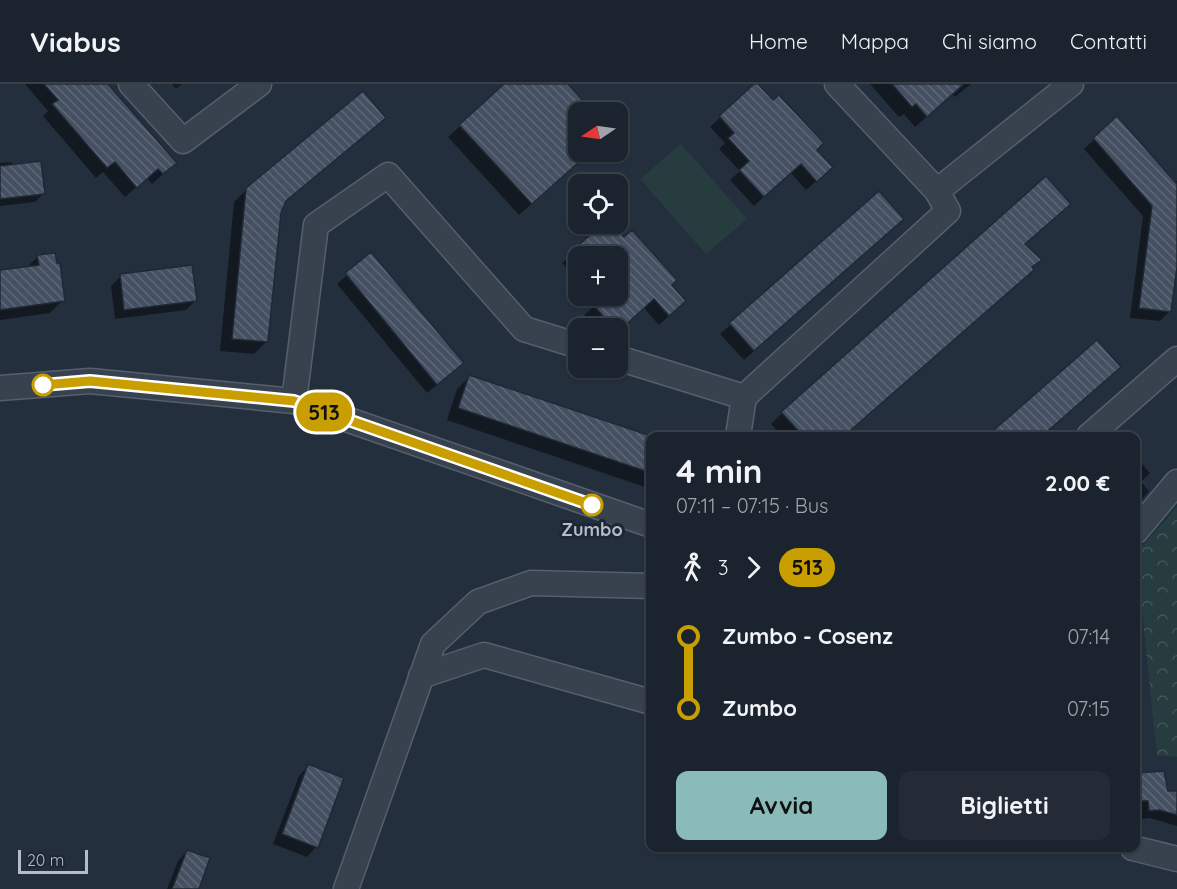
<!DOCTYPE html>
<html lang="it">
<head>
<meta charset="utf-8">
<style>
  :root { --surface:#1b232e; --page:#242b36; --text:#f1f3f6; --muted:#a0a4aa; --line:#39404a; --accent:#8bbbb9 }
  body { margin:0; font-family:Quicksand,sans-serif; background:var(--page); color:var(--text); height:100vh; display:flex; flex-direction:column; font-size:22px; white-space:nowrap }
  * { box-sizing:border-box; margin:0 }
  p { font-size:20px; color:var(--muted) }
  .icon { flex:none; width:33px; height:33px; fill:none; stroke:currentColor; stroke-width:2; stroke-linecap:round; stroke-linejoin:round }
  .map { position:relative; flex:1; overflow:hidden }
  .sheet { position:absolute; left:646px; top:348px; width:494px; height:420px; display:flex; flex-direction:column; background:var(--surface); border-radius:12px; box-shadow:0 2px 4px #0004,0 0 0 2px var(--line) }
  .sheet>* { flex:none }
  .badge { padding:0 12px; border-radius:20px; font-size:21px; line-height:39px }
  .needle { width:39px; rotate:257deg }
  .buttons { position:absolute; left:568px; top:18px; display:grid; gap:12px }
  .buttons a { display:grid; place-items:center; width:60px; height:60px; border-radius:12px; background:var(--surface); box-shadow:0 2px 4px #0004,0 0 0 2px var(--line); font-size:30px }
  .scale { position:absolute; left:18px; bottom:15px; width:70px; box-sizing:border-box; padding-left:6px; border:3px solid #b4bcc9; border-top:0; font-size:16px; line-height:21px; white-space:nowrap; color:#b4bcc9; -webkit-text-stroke:4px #1d2633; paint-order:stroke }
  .map>.badge { position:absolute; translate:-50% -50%; box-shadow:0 0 0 3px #fff }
  .legs { display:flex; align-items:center; gap:9px; height:66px; padding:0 30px; font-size:20px }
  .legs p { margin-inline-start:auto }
  .head { display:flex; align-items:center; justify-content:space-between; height:102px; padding:0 30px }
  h1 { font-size:33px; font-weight:700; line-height:45px }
  .cta { display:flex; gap:12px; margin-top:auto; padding:12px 30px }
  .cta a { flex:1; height:69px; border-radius:12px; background:var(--accent); color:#111; font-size:24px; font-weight:700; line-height:69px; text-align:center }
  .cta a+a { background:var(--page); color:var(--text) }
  ul { padding:0 30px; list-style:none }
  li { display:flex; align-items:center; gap:21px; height:72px; font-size:22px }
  li i { display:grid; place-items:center; width:9px; height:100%; margin:0 8px; background:currentColor }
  li i::after { content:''; width:15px; height:15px; margin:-8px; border:4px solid; border-radius:50%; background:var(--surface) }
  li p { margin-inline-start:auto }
  li:first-child i { background:linear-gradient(#0000 50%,currentColor 0) }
  li:last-child i { background:linear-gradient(currentColor 50%,#0000 0) }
  header { display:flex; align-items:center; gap:36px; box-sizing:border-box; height:84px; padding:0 30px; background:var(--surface); border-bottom:2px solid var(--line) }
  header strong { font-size:28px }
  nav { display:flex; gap:33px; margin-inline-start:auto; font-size:21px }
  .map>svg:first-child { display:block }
  .grass { fill:#263c3f }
  .forest { fill:url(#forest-crowns) }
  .shadow { fill:#0007 }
  .building { fill:url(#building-back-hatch); stroke:#1f2835; stroke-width:1.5 }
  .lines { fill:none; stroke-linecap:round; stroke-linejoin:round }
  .street-casing { stroke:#565f6c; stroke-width:27 }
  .street { stroke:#38414e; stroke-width:24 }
  .line-1-casing { stroke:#fff; stroke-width:14 }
  .line-1 { stroke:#c89e00; stroke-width:9 }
  .stop-1-dot { fill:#fff; stroke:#c89e00; stroke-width:3 }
  .labels { text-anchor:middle; stroke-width:6; stroke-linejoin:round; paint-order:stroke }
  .stop-label { font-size:18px; font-weight:bold; fill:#b4bcc9; stroke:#1d2633 }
</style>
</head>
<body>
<header>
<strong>Viabus</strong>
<nav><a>Home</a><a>Mappa</a><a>Chi siamo</a><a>Contatti</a></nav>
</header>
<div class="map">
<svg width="1177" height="805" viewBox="0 0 1177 805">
  <defs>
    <pattern id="forest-crowns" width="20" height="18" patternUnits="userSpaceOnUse" patternTransform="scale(1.5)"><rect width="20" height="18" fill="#263c3f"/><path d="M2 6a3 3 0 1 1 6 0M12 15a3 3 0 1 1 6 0" fill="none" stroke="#435659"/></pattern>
    <pattern id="building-back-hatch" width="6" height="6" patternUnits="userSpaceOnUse" patternTransform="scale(1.5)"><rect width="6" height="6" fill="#455162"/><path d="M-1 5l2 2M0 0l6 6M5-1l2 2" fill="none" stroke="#5d6877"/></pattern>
  </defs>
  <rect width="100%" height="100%" fill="#242f3e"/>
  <path class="grass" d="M681 60 747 135 706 170 640 95Z"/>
  <path class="forest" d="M1177 423V673L1157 671 1136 469Z"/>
  <g class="shadow">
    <path d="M25 0H89L175 79 152 100 147 94 125 113 103 88 96 94 43 32 48 27Z"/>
    <path d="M172 0H182L176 5Z"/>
    <path d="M506 0H567L592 28H579V68H591L519 131 448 53Z"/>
    <path d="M756 0 822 92 806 106 790 88 754 122 730 96 740 87 719 65 725 59 710 43Z"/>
    <path d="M870 0H971L955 13 952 10 915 43 904 30 899 33Z"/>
    <path d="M384 34 283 120 279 128 267 257 254 270 220 267 234 118 247 105Z"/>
    <path d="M1117 34 1172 97H1177V171L1170 227 1160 237 1130 234 1143 132 1084 65Z"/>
    <path d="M12 78V82L43 110 35 118 0 122V79Z"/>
    <path d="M879 109 892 144 744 276 720 250Z"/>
    <path d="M605 140H610L624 155 674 227 659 241 644 224 618 247V244H596L584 231 593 223 583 212H618V172H579V208L573 201 578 196 562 179Z"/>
    <path d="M1024 161 1040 176 849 348 853 352H782L771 340 782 329Z"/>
    <path d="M371 170 453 288 427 309 337 200Z"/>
    <path d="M38 172 63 216 50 229 0 236V188L26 184Z"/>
    <path d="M121 192 195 217 186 226 115 235 111 202Z"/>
    <path d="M1096 258 1107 295 1041 352H989Z"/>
    <path d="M469 293 651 354V405L447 336 457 305Z"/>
    <path d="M1136 373 1150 389 1141 398 1149 407 1136 422Z"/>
    <path d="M1136 675 1137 690 1166 709 1177 708V742L1150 734 1141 735 1140 725H1136Z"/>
    <path d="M308 682 316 763 307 773 273 760 299 692Z"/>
    <path d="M187 767 197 805H167L178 777Z"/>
  </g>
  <g class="building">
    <path d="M44 0H108L177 79 163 90 158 85 137 104 115 78 107 84 52 20 58 16Z"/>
    <path d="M504 0H568L593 28H579V78L532 120 459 41Z"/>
    <path d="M754 0H758L773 16 779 11 824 59 817 66 833 83 817 98 801 80 764 113 739 86 749 77 728 54 734 49 719 32Z"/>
    <path d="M892 0H964L927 33 916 20 912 23Z"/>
    <path d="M363 7 386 34 286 117 281 129 268 258 232 255 246 104Z"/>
    <path d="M1117 32 1177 100V183L1171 228 1139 224 1152 122 1093 54Z"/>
    <path d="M41 77 45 110 0 115V82Z"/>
    <path d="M1046 92 1071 120 1025 160 1042 176 1032 183 1034 186 844 352H803L781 328Z"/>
    <path d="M879 107 904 135 754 267 729 239Z"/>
    <path d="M603 140H612L624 153 632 146 677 196 672 201 686 217 669 232 654 215 618 248V244H614L593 221 603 212H618V172H566Z"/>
    <path d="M371 168 464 279 437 301 345 189Z"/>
    <path d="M55 169 57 179H60L65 217 0 226V186L39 181 37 171Z"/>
    <path d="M192 181 197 217 124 226 120 190Z"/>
    <path d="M1097 256 1121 283 1042 352H987Z"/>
    <path d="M469 291 651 352V389L458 324Z"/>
    <path d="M308 680 344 694 318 764 282 750Z"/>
    <path d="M1164 687 1168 707H1177V731L1159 726 1149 727 1148 717H1136V689Z"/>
    <path d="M187 766 210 774 199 805H172Z"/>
  </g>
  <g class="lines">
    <g class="street-casing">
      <g id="street">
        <path d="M131 0 183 57 259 0"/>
        <path d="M937 107 1071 0"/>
        <path d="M618 274 744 313 948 127 937 107 837 0"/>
        <path d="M0 304 90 297 294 317 651 441"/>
        <path d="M294 317 316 141 388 91 524 245 579 262"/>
        <path d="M738 352 744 313"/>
        <path d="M1089 352 1177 275"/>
        <path d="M1136 447 1177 398"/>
        <path d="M421 592 484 571 651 618"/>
        <path d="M1133 764 1177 775"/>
        <path d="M346 805 433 560 478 518 531 499 651 502"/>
      </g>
    </g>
    <use href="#street" class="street"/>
  </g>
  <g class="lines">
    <g class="line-1-casing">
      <path id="line-1" d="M43 301 90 297 294 317 592 421"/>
    </g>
    <use href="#line-1" class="line-1"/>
  </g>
  <g class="stop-1-dot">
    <circle cx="43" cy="301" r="10"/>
    <circle cx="592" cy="421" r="10"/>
  </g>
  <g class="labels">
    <g class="stop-label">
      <text x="592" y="452">Zumbo</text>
    </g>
  </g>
</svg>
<div class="buttons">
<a><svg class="needle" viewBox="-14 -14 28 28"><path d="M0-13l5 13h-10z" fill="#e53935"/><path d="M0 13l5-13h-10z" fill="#a0a4aa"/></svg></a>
<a><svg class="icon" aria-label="locate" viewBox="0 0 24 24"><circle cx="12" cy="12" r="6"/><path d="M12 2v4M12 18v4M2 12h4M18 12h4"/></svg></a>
<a>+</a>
<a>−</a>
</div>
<div class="scale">20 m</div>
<b class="badge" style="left:324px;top:328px;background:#c89e00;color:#111">513</b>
<section class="sheet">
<div class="head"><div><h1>4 min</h1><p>07:11 – 07:15 · Bus</p></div><b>2.00 €</b></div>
<div class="legs"><svg class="icon" aria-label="walk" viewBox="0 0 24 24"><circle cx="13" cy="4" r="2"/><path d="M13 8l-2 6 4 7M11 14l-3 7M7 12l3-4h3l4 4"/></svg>3<svg class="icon" aria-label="forward" viewBox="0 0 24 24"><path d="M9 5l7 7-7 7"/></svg><b class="badge" style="background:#c89e00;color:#111">513</b></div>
<ul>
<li><i style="color:#c89e00"></i><b>Zumbo - Cosenz</b><p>07:14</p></li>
<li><i style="color:#c89e00"></i><b>Zumbo</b><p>07:15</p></li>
</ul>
<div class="cta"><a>Avvia</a><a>Biglietti</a></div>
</section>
</div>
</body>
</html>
